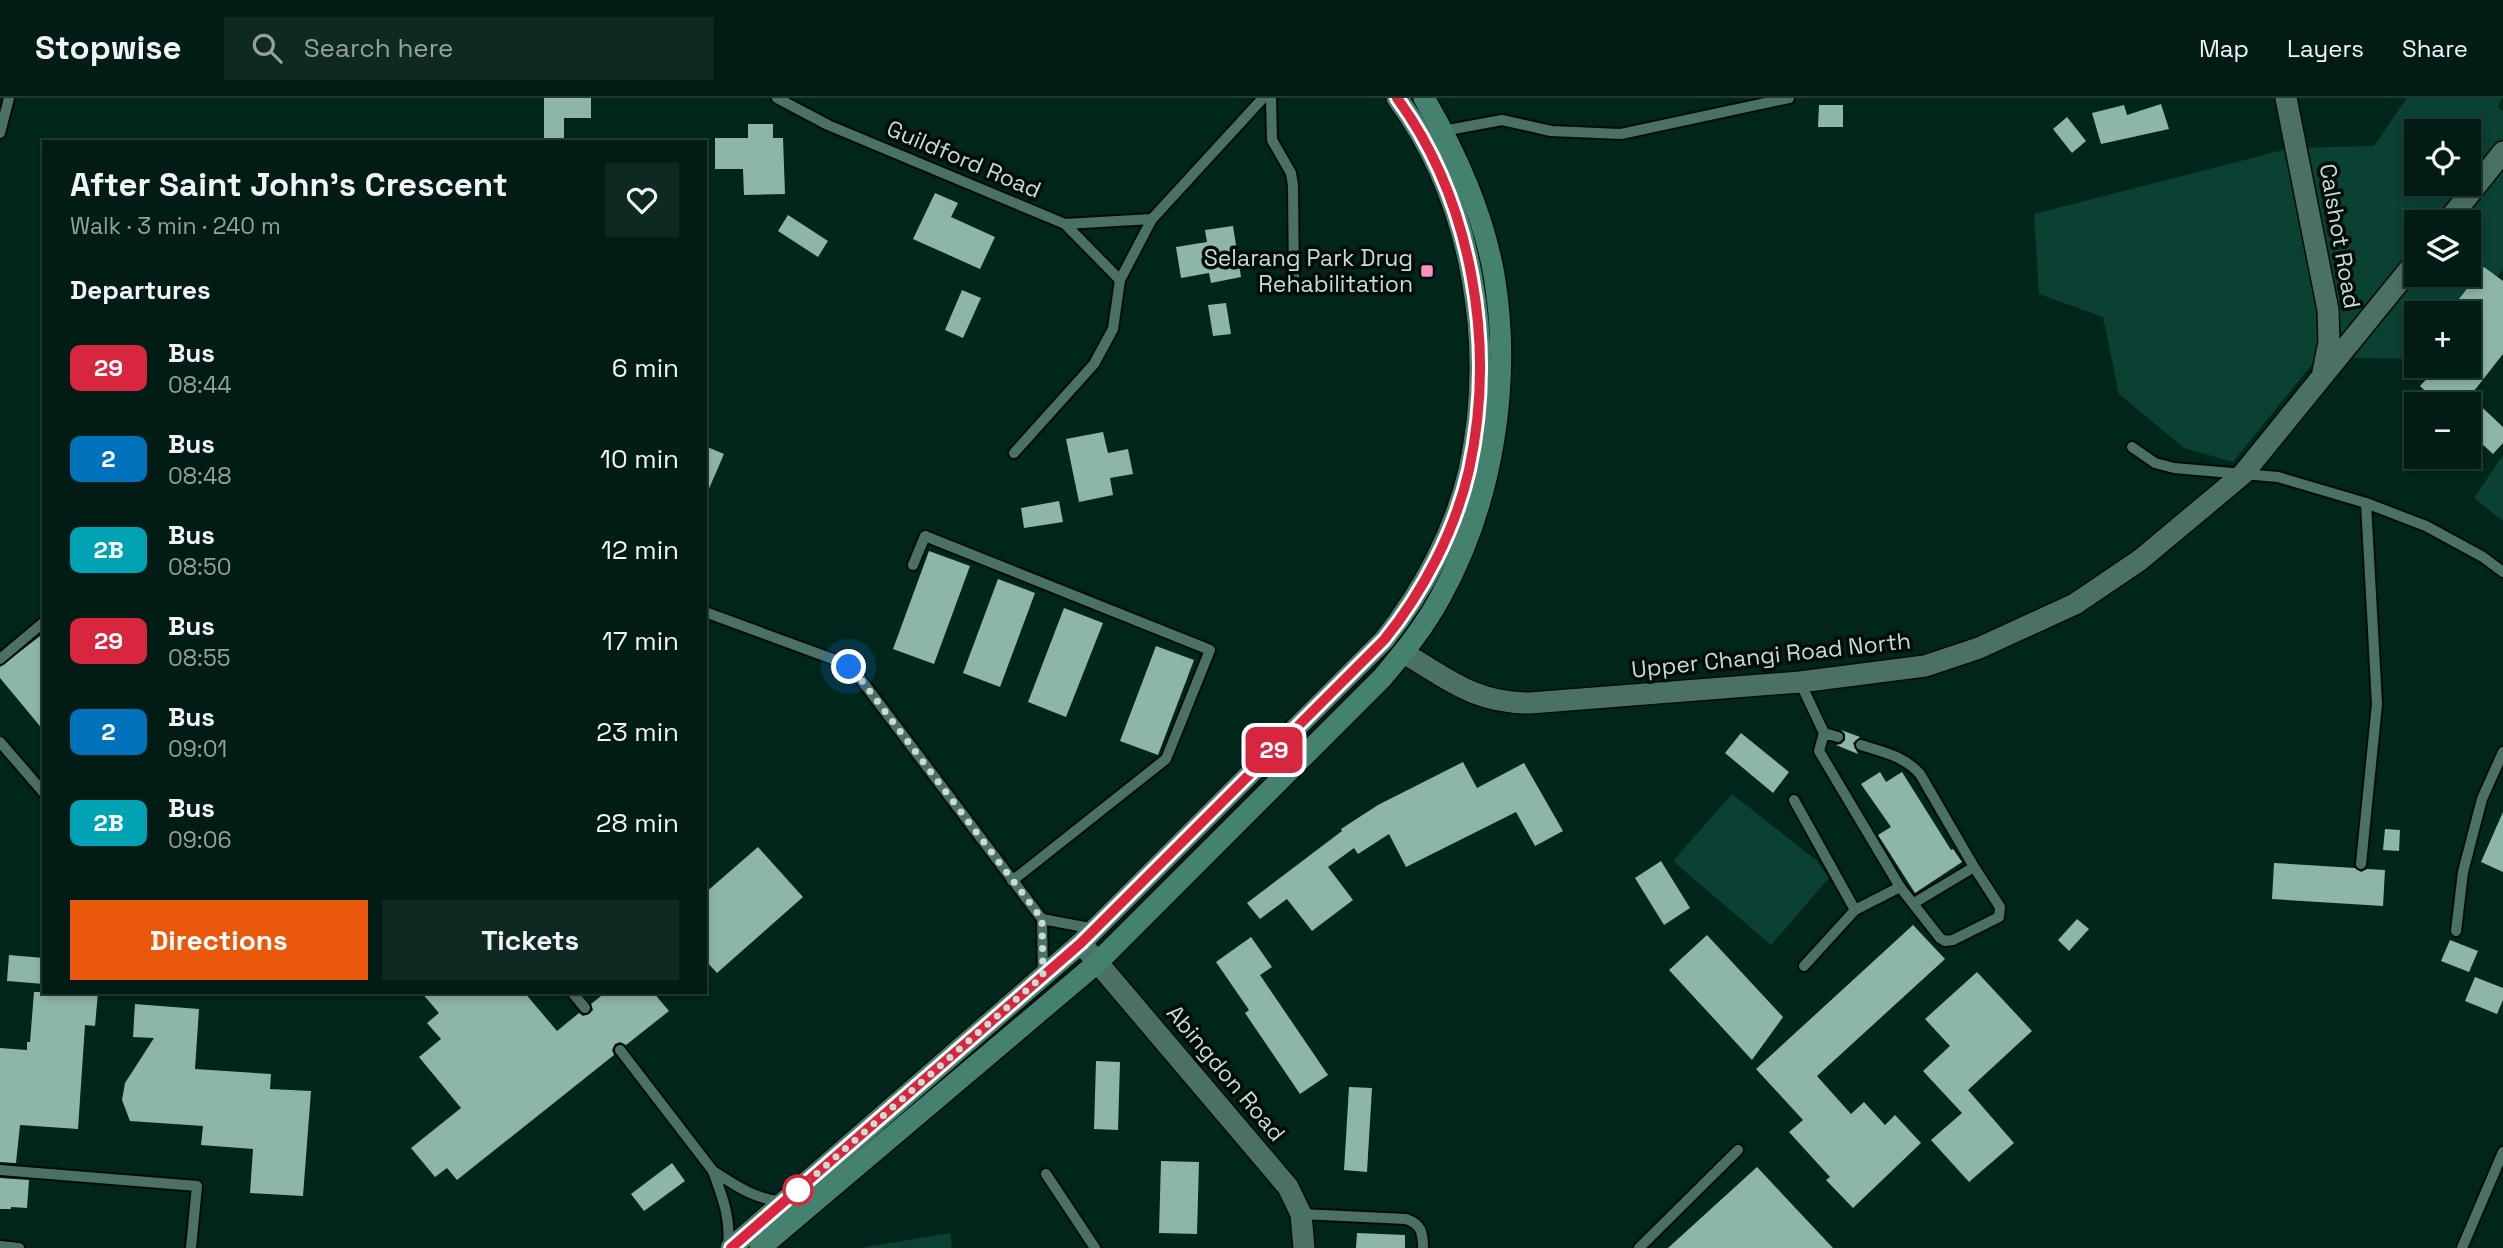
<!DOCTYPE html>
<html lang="en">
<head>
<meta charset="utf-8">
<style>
  :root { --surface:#001c15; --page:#0e2922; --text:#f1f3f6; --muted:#95a1a0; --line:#223a34; --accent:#ea580c }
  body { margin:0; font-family:"Space Grotesk",sans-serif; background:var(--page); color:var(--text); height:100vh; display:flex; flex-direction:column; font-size:26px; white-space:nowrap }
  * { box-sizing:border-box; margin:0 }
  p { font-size:23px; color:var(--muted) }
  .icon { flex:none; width:38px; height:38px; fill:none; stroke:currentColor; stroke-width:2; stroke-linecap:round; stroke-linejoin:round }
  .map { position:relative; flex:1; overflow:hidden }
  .panel { position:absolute; left:42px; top:42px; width:665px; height:854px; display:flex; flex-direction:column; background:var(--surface); border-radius:0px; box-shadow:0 4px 10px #0003,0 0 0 2px var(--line) }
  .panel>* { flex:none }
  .badge { padding:0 14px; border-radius:10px; font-size:24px; line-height:46px }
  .tools { position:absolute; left:2404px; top:21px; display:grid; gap:14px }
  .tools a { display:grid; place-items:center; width:77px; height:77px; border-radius:0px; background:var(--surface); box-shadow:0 4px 10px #0003,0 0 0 2px var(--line); font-size:35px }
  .you { position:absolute; width:35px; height:35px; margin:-18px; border:5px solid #fff; border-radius:50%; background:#1a73e8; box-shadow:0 0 0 10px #1a73e833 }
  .map>.badge { position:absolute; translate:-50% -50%; box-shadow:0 0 0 4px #fff }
  h2 { padding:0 28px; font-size:26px; line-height:63px }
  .round { display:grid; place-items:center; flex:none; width:74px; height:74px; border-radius:0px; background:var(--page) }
  .summary { display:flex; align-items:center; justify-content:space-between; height:119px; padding:0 28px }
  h1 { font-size:33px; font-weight:700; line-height:52px }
  .action { display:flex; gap:14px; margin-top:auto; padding:14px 28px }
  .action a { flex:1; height:80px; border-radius:0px; background:var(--accent); color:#fff; font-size:28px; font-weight:700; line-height:80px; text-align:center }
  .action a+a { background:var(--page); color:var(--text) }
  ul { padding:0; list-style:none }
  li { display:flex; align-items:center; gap:21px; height:91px; padding:0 28px }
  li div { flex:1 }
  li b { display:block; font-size:26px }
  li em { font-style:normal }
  li .badge { min-width:77px; font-weight:700; text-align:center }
  header { display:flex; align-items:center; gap:42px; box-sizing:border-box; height:98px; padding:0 35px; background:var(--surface); border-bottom:2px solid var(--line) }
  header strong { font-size:33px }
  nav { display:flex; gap:38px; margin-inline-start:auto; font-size:24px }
  .search { width:490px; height:63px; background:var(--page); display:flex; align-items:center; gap:18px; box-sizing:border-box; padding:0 24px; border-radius:0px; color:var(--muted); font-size:26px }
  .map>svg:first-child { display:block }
  .green { fill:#0a4133; fill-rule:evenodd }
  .building { fill:#8eb6a8 }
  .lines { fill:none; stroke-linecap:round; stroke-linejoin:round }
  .lane-casing { stroke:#000c07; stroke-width:14 }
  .street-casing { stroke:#000c07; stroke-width:24 }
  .secondary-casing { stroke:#000c07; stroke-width:24 }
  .lane { stroke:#4b7164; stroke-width:10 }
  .street { stroke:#4b7164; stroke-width:21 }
  .secondary { stroke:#44816f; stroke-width:21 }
  .line-casing { stroke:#fff; stroke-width:16 }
  .line { stroke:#d7263d; stroke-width:10 }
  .walk { stroke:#c8dcd4; stroke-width:7; stroke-dasharray:0 12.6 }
  .poi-dot { fill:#fc8fc2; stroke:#010c07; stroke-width:2.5 }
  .stop-dot { fill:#fff; stroke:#d7263d; stroke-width:3.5 }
  .labels { text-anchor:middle; stroke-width:7; stroke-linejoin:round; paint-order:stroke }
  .street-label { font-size:23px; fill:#c8dcd4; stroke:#010c07 }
  .poi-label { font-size:23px; fill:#c8dcd4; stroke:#010c07; text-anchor:end }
</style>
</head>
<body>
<header>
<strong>Stopwise</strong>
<div class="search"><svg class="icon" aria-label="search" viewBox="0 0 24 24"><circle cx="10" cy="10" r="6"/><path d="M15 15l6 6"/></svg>Search here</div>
<nav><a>Map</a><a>Layers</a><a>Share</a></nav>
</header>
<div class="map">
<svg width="2503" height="1150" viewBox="0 0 2503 1150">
  <rect width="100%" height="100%" fill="#00261c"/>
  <g class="green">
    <path d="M2407 0H2502L2498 9 2503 13V172L2461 215H2417V261L2318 259 2233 364 2184 350 2119 296 2103 219 2039 196 2034 116 2291 50 2374 48ZM2417 33H2469V86H2417ZM2417 124H2469V177H2417Z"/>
    <path d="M2503 357V423L2474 400Z"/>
    <path d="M1732 696 1817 763 1829 780 1771 847 1673 763Z"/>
    <path d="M950 1135 952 1150H861Z"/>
  </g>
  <g class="building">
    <path d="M544 0H591V20H564V44H544Z"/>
    <path d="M2161 6 2169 31 2101 46 2092 15 2124 7 2127 17Z"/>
    <path d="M1819 7H1843V29H1818Z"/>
    <path d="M2067 19 2086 43 2072 55 2053 31Z"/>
    <path d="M748 26H773V40H783L785 96 744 97 743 71H715V40H748Z"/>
    <path d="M935 95 958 105 951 119 995 139 980 171 913 141Z"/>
    <path d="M788 117 828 143 818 159 778 133Z"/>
    <path d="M1233 128 1241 179 1211 185 1209 175 1181 180 1176 149 1207 144 1205 132Z"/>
    <path d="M2484 169 2503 183V256L2470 298 2503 329V345L2493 356 2469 334V300L2464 306H2439L2420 288 2439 268H2469V215H2448Z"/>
    <path d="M962 192 981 200 963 240 945 232Z"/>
    <path d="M1226 205 1231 236 1213 238 1208 207Z"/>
    <path d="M1103 334 1108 355 1128 351 1133 376 1110 380 1113 397 1079 404 1066 341Z"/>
    <path d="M705 348 724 356 705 400Z"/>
    <path d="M1059 403 1063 424 1024 430 1021 410Z"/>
    <path d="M929 453 970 468 934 566 893 551Z"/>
    <path d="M998 481 1035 495 1000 589 963 575Z"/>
    <path d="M1064 510 1103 525 1066 619 1028 604Z"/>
    <path d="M44 535V633L0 580V569Z"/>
    <path d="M1156 548 1194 562 1158 657 1120 643Z"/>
    <path d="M1841 632 1860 639 1853 645 1858 656 1836 647 1841 646 1845 642V636Z"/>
    <path d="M1741 635 1789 674 1773 695 1725 655Z"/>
    <path d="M1463 664 1477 690 1524 665 1563 733 1535 748 1516 714 1406 769 1389 736 1358 756 1354 750 1328 769 1353 802 1312 833 1287 801 1260 821 1247 805 1342 733 1341 731 1378 707Z"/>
    <path d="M1880 674 1886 684 1902 674 1951 752 1953 751 1962 764 1915 795 1878 737 1891 729 1861 686Z"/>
    <path d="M2503 714V774L2481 764Z"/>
    <path d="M2385 731 2400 732 2399 753 2383 752Z"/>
    <path d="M758 749 803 799 717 875 705 862V795Z"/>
    <path d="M1661 763 1690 810 1664 827 1635 780Z"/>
    <path d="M2274 765 2355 770 2361 774 2367 771 2385 772 2383 808 2272 801Z"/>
    <path d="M2077 821 2089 831 2069 853 2058 842Z"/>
    <path d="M1913 827 1945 861 1817 978 1851 1016 1864 1004 1885 1027 1895 1017 1921 1045 1853 1110 1826 1082 1830 1079 1789 1034 1803 1022 1756 971Z"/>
    <path d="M1707 837 1783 919 1752 962 1669 872Z"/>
    <path d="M1251 839 1272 869 1260 877 1328 977 1300 996 1245 915 1249 912 1216 864Z"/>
    <path d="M2450 842 2478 853 2469 874 2441 863Z"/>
    <path d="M9 857 44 860V886L7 883Z"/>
    <path d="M1977 874 2032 933 1968 992 2014 1045 1969 1084 1931 1042 1962 1015 1923 973 1950 948 1925 921Z"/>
    <path d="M2475 879 2503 890V902L2497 916 2465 903Z"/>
    <path d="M34 894H98L95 928 85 927 78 1031 20 1027 16 1065 0 1064V950L27 952V944H30Z"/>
    <path d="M421 894H524L557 933 579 915 583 918 589 916 593 912 591 906 606 894H653L669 913 626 947 620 944 615 946 612 952 614 957 457 1082 447 1070 435 1079 411 1050 461 1010 419 959 441 941 427 925 439 915Z"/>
    <path d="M135 906 199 911 195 971 271 976 270 991 311 993 303 1098 250 1095 253 1051 201 1047 203 1028 130 1023 122 1002 125 985 154 940 133 939Z"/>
    <path d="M1096 963 1120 964 1118 1032 1094 1031Z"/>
    <path d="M1349 989 1372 990 1367 1074 1344 1072Z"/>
    <path d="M1161 1063 1199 1064 1197 1136 1159 1135Z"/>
    <path d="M672 1065 685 1083 644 1113 631 1096Z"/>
    <path d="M1757 1069 1833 1150H1668Z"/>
    <path d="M0 1080 29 1082 27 1110 11 1109V1111H0Z"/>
    <path d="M1357 1135 1405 1137V1150H1356Z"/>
  </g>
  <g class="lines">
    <g class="lane-casing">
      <g id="lane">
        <path d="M777 0 828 27 1065 126 1120 182"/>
        <path d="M1271 0 1272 42 1291 75 1293 88 1294 188"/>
        <path d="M1443 33 1502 22 1551 33 1621 36 1789 0"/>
        <path d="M0 35 9 0"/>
        <path d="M1065 126 1152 121"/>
        <path d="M2132 349 2155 365 2174 370 2278 379 2366 405 2426 428 2483 459 2503 474"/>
        <path d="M1014 355 1094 266 1113 231 1120 182 1152 121 1263 0"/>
        <path d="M913 467 925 438 1210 552 1166 661 1012 783"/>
        <path d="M705 514 841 564 856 575 1042 821 1043 878"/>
        <path d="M0 561 44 524"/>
        <path d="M1800 584 1824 635"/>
        <path d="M1838 639 1824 635 1819 653 1900 789 1940 840 1945 843 1953 842 1999 819 2000 809 1974 769 1920 676C1904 658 1883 654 1861 647"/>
        <path d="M0 644 44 695"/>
        <path d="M1794 702 1855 812"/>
        <path d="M2361 766 2377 606 2366 405"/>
        <path d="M1914 805 1974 769"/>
        <path d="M1042 821 1095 831"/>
        <path d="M2456 833 2463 774 2482 701 2503 654"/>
        <path d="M1804 868 1855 812 1900 789"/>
        <path d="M572 894 585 910"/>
        <path d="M620 952 713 1073"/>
        <path d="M0 1072 197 1088 191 1150"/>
        <path d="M1046 1076 1095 1150"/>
        <path d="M1301 1116 1406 1121C1421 1126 1423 1134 1423 1150"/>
        <path d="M0 1148 19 1150"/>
        <path d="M728 1150C731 1120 723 1101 713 1073 738 1089 753 1100 783 1104"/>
        <path d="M1639 1150 1738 1052"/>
        <path d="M2462 1150 2503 1054"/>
      </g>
    </g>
    <g class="street-casing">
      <g id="street">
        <path d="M2286 0 2328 212 2329 244 2323 274"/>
        <path d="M2447 124 2503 54"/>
        <path d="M1404 555C1449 582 1475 605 1530 605L1800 584 1925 568 1979 550 2075 506 2140 462 2243 376 2417 162"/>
        <path d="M1081 845 1288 1089 1301 1116 1304 1150"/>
      </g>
    </g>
    <g class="secondary-casing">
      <g id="secondary">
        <path d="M731 1150 1081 845 1384 542C1423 493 1455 433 1469 372 1496 248 1473 103 1397 0"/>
        <path d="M760 1150 1098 864 1382 580C1404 554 1425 528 1441 498 1493 404 1512 283 1494 177 1483 114 1456 55 1424 0"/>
      </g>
    </g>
    <use href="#lane" class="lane"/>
    <use href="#street" class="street"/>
    <use href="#secondary" class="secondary"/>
  </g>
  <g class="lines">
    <g class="line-casing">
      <path id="line" d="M731 1150 1081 845 1384 542C1423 494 1455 433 1469 372 1496 248 1473 104 1397 0"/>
    </g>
    <use href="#line" class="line"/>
    <path class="walk" d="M798 1092 1043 878 1042 821 856 575 849 569"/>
  </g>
  <rect class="poi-dot" x="1420" y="166" width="14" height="14" rx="3.5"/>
  <circle class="stop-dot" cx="798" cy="1092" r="14"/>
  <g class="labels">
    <g class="street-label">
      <text transform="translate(964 61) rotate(23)" y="8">Guildford Road</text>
      <text transform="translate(2340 138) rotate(80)" y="8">Calshot Road</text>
      <text transform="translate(1771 557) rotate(-6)" y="8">Upper Changi Road North</text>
      <text transform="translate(1226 975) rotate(50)" y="8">Abingdon Road</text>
    </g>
    <g class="poi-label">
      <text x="1413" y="168">Selarang Park Drug<tspan x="1413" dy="26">Rehabilitation</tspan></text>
    </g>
  </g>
</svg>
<div class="tools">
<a><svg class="icon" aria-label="locate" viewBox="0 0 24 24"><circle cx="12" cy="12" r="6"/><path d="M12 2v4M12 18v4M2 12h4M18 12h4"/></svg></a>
<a><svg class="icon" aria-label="layers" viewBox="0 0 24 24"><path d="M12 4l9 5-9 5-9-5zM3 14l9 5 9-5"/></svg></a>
<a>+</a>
<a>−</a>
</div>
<div class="you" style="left:849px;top:569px"></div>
<b class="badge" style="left:1274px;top:652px;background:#d7263d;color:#fff">29</b>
<section class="panel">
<div class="summary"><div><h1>After Saint John's Crescent</h1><p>Walk · 3 min · 240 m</p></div><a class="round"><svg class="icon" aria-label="heart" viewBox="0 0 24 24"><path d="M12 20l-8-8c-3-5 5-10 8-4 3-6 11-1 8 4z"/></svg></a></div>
<h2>Departures</h2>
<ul>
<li><span class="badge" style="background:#d7263d;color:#fff">29</span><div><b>Bus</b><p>08:44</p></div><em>6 min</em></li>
<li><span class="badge" style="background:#0072bc;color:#fff">2</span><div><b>Bus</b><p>08:48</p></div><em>10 min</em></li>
<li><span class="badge" style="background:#00a3b4;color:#fff">2B</span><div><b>Bus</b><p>08:50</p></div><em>12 min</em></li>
<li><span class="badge" style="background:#d7263d;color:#fff">29</span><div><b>Bus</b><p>08:55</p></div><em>17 min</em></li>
<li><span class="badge" style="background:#0072bc;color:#fff">2</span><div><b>Bus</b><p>09:01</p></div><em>23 min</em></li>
<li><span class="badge" style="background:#00a3b4;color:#fff">2B</span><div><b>Bus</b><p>09:06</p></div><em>28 min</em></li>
</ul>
<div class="action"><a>Directions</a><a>Tickets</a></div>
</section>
</div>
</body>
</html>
